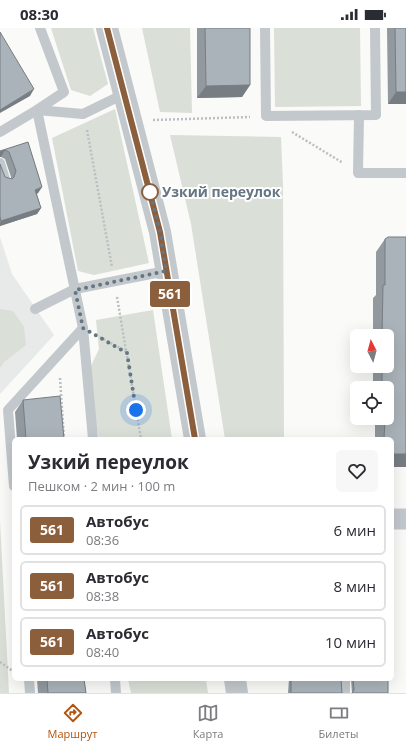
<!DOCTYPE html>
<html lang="ru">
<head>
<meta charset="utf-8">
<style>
  :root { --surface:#fff; --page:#f7f7f7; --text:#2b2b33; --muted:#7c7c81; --line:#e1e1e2; --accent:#b45309 }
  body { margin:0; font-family:"Open Sans",sans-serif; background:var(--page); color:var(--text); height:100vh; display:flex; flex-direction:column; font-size:15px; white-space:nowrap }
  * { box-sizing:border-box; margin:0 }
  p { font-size:13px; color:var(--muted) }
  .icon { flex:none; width:22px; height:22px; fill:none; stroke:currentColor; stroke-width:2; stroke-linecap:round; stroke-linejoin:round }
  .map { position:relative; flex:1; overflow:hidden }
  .side { position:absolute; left:12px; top:409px; width:382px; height:244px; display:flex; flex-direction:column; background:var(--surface); border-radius:6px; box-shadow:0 4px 16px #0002 }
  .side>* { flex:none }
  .badge { padding:0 8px; border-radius:3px; font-size:14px; line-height:26px }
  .needle { width:26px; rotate:354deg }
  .fabs { position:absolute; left:350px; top:301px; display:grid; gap:8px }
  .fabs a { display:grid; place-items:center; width:44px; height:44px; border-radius:6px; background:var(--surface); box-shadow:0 4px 16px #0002; font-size:20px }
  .you { position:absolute; width:20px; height:20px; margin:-10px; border:3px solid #fff; border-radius:50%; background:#1a73e8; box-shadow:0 0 0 6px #1a73e833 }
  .map>.badge { position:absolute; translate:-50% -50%; box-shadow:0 0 0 2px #fff }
  .round { display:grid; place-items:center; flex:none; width:42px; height:42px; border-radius:6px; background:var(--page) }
  .summary { display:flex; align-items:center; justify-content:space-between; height:68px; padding:0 16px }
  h1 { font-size:19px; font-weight:700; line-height:30px }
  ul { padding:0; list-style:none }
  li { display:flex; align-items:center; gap:12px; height:50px; margin:0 8px 6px; padding:0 8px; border:2px solid var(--line); border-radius:6px }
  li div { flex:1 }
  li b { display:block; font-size:15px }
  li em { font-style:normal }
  li .badge { min-width:44px; font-weight:700; text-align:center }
  .status { display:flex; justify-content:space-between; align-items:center; height:28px; padding:0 20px; background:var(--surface); direction:ltr }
  .status svg { height:11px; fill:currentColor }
  .menu { display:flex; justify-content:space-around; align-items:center; height:56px; border-top:1px solid var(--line); background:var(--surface); font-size:11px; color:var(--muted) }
  .menu a { display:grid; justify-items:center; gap:2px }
  .menu .on { color:var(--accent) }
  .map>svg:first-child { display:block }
  .built { fill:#e8e9e9 }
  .green { fill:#dadfd7 }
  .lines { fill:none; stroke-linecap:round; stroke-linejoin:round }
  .path { stroke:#bbbfc2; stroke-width:2.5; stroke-dasharray:2 2; stroke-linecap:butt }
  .service { stroke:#c3c8cc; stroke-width:10 }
  .minor { stroke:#c3c8cc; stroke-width:21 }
  .tertiary { stroke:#c3c8cc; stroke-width:22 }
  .wall { fill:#929a9f }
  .shaded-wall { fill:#777d82 }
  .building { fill:#aab3b9; stroke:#777d82 }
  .line-casing { stroke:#fff; stroke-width:9 }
  .line { stroke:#8b5e3c; stroke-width:6 }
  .walk { stroke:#657683; stroke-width:4; stroke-dasharray:0 7.2 }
  .stop-dot { fill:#fff; stroke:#8b5e3c; stroke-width:2 }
  .labels { text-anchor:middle; stroke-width:4; stroke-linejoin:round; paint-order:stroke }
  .stop-label { font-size:14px; font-weight:bold; fill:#657683; stroke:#fff; text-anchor:start }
</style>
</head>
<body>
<div class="status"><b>08:30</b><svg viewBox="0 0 49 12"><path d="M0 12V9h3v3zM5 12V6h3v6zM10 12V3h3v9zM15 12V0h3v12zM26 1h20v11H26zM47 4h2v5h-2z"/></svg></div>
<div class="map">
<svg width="406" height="665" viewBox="0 0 406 665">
  <rect width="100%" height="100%" fill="#fafaf8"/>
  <path class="built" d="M0 209 12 246 54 307 0 366Z"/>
  <g class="green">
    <path d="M51 0H93L108 56 90 68 71 62Z"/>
    <path d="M142 0H190L192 85 160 84Z"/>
    <path d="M274 0H360L361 78 275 79Z"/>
    <path d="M115 81 149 235 94 247 78 243 52 110Z"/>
    <path d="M170 107 281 109 283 157 284 411H225L191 196Z"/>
    <path d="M0 281 13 283 24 299 26 317 4 334 0 340Z"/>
    <path d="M153 282 172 411H99L88 355V344L99 321 96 292Z"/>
    <path d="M0 493 9 665H0Z"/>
    <path d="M128 651H206L208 665H131Z"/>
  </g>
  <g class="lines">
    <g class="path">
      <path d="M153 92 250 89"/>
      <path d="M87 102 112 239"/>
      <path d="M292 104 343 135"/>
      <path d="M117 269 141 411"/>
      <path d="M100 309 127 324"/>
      <path d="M60 350 64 411"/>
      <path d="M0 634 14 644"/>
    </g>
    <g class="service">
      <path d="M40 0 64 64 37 82 83 300 93 411"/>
      <path d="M265 0 266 88 376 87 375 0"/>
      <path d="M359 87 358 145H406"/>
      <path d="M0 104 37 82 83 86 124 66"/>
      <path d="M0 135 5 151"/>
      <path d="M35 281 75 261 166 243"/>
      <path d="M14 458 8 382 83 300"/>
      <path d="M29 651 30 665"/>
      <path d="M115 651 116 665"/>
      <path d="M345 665V651"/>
    </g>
    <path class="minor" d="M392 491H406"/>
    <g class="tertiary">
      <path d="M107 0 160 204 195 411"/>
      <path d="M235 651 237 665"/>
    </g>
  </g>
  <g class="wall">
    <path d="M197 0H250V57L242 69 197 70Z"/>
    <path d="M387 0H406V76H388Z"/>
    <path d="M28 114 42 159 38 165 37 166 41 180 37 186 0 198V136L5 149 11 151V149L5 131 1 129 0 123Z"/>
    <path d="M385 211 406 439H392V411H375V393H373V390H387V360H373V338H387V308H373V270L376 267V224Z"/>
    <path d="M23 372 64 411H17L15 384Z"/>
    <path d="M37 651H84L86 665H38Z"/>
    <path d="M289 651H341L342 665H288Z"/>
    <path d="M351 651H388L352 665Z"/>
  </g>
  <g class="shaded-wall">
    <path d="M250 57 242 69 197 70 206 58Z"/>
    <path d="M34 61 30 68 0 85V82Z"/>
    <path d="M396 64H406V76H388Z"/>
    <path d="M5 122 1 129H0V124Z"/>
    <path d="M42 159 38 165 31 168 35 162Z"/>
    <path d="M41 180 37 186 0 198V195L1 193Z"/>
    <path d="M374 390H377L375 393H373Z"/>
    <rect x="392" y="426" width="14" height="13"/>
  </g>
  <g class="building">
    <path d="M205 0H250V57L206 58Z"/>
    <path d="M395 0H406V64H396Z"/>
    <path d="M0 4 34 61 0 82Z"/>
    <path d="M28 114 42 159 35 162 41 180 1 193 0 189V136L5 149 12 151 14 149 16 143 9 124 5 122 0 124V123Z"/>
    <path d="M388 209H406V426H392V411H384L385 390H387V360H382V338H387V308H382L383 257H385V211Z"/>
    <path d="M60 368 64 411H26L23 372Z"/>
    <path d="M47 651H84L86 665H48Z"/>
    <path d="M291 651H341L342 665H291Z"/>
    <path d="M353 651H388V665H352L354 662Z"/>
  </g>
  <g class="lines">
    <g class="line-casing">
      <path id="line" d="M107 0 160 204 195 411"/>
    </g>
    <use href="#line" class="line"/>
    <path class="walk" d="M136 382 127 325 83 300 75 262 166 243 160 204 150 164"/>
  </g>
  <circle class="stop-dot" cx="150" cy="164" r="8"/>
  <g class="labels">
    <g class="stop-label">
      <text x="162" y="169">Узкий переулок</text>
    </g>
  </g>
</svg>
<div class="fabs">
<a><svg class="needle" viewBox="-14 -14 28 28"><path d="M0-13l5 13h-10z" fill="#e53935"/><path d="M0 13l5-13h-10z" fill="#7c7c81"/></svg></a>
<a><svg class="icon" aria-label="locate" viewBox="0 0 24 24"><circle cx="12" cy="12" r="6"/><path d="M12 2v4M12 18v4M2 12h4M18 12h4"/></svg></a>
</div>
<div class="you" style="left:136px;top:382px"></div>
<b class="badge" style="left:170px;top:266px;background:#8b5e3c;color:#fff">561</b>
<section class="side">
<div class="summary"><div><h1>Узкий переулок</h1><p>Пешком · 2 мин · 100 m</p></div><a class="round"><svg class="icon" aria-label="heart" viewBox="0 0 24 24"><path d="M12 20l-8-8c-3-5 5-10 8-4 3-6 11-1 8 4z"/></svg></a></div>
<ul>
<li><span class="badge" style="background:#8b5e3c;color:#fff">561</span><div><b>Автобус</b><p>08:36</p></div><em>6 мин</em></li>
<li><span class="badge" style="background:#8b5e3c;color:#fff">561</span><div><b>Автобус</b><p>08:38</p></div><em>8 мин</em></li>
<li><span class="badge" style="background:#8b5e3c;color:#fff">561</span><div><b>Автобус</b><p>08:40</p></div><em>10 мин</em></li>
</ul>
</section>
</div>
<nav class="menu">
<a class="on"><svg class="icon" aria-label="directions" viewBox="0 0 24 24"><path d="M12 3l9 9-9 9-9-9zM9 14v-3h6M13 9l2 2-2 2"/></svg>Маршрут</a>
<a><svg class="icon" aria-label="map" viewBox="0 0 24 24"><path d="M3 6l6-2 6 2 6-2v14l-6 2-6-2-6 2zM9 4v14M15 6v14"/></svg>Карта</a>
<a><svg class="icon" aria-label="tickets" viewBox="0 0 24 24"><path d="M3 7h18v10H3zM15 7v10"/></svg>Билеты</a>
</nav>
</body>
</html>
